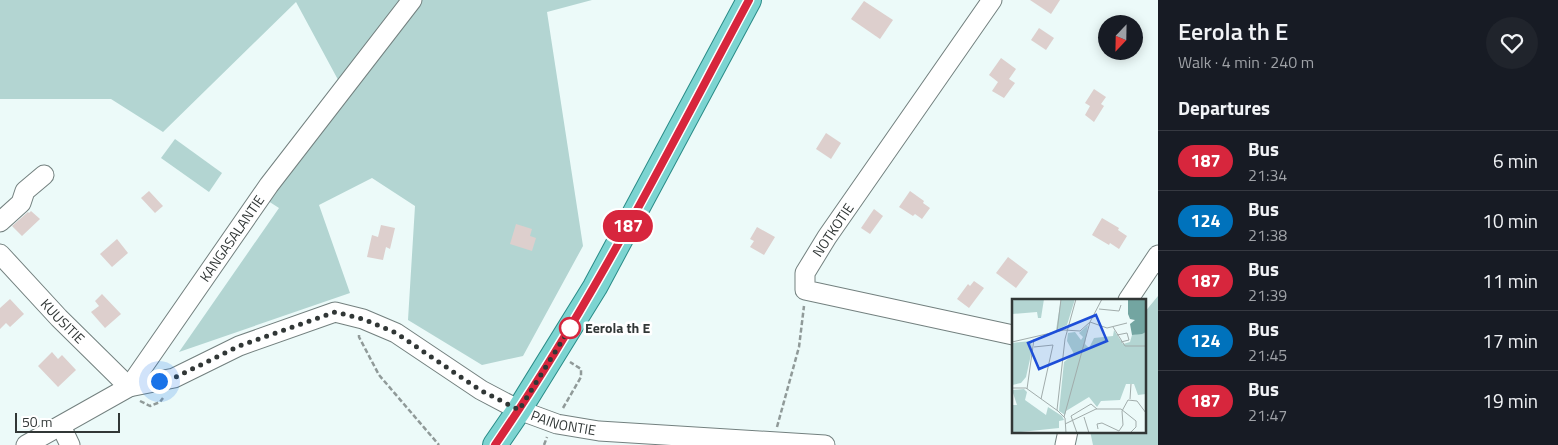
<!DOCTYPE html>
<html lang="en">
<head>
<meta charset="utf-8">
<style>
  :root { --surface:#171b24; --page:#20242c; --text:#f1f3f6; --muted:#9ea1a6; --line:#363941 }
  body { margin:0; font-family:"Titillium Web",sans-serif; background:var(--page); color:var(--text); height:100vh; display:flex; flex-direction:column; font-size:19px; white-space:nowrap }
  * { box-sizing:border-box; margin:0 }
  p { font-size:16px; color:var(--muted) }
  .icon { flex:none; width:28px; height:28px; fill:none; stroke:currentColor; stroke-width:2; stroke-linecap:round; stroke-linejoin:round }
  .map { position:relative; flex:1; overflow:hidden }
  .sheet { display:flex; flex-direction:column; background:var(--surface); width:400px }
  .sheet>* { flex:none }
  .badge { padding:0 10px; border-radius:16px; font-size:18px; line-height:32px }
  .needle { width:32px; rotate:202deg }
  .tools { position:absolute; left:1098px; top:15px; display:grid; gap:10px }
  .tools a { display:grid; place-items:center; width:45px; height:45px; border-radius:50%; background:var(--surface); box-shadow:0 2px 12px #0003; font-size:25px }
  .scale { position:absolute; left:15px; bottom:12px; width:105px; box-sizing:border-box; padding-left:5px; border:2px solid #313736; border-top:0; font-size:14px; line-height:18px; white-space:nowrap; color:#313736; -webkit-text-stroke:4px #fff; paint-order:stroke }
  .you { position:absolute; width:25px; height:25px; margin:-12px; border:4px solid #fff; border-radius:50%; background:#1a73e8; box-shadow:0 0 0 8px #1a73e833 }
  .map>.badge { position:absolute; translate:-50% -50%; box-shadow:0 0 0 2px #fff }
  h2 { padding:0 20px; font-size:19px; line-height:45px }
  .round { display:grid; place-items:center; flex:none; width:52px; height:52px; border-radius:26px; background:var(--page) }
  .overview { display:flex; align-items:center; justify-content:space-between; height:85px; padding:0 20px }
  h1 { font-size:24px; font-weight:600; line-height:38px }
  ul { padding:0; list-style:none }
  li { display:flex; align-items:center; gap:15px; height:60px; padding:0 20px; border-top:1px solid var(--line) }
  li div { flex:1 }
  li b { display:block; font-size:19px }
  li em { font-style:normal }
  li .badge { min-width:55px; font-weight:700; text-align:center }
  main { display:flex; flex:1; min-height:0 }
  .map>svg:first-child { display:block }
  .green { fill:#b3d5d2 }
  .building { fill:#ddcfcd }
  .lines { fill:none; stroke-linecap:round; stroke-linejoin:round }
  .minor-casing { stroke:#73807f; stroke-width:21 }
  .major-casing { stroke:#298b87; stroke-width:26 }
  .path { stroke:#909a99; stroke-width:2.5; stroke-dasharray:5 2.5; stroke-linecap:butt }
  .minor { stroke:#fff; stroke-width:19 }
  .major { stroke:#7cd4d1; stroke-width:24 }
  .line-casing { stroke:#fff; stroke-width:11 }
  .line { stroke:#d7263d; stroke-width:8 }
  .walk { stroke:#313736; stroke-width:5; stroke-dasharray:0 9 }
  .stop-dot { fill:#fff; stroke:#d7263d; stroke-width:2.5 }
  .labels { text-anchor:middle; stroke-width:5; stroke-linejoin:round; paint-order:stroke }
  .street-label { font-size:14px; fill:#313736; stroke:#fff }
  .stop-label { font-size:14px; font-weight:bold; fill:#313736; stroke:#fff; text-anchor:start }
  .inset-road { fill:none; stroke:#a1acab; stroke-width:1 }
  .view { fill:#1d4ed8; fill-opacity:0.15; stroke:#1d4ed8; stroke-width:2.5 }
  .inset-edge { fill:none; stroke:#313736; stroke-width:2.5 }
</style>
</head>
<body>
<main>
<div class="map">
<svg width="1158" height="445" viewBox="0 0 1158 445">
  <rect width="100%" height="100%" fill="#ecfaf9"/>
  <g class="green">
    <path d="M0 0H410L343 89 296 2 163 132 111 99H0Z"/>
    <path d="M414 0H592L547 12 583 246 523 356 482 365 408 320 415 206 372 178 319 205 350 293 179 352 279 208 265 199Z"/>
    <path d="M175 139 222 173 209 192 161 158Z"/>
    <path d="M1158 296V445H1093L1090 431H1144V313Z"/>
  </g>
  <g class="building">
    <path d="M1030 0H1060L1051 14Z"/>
    <path d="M864 1 893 20 880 39 851 19Z"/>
    <path d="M1039 28 1054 38 1046 50 1031 40Z"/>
    <path d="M1001 58 1016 69 1009 79 1015 83 1004 98 992 91 998 82 989 75Z"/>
    <path d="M1094 89 1106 97 1101 104 1104 106 1094 122 1085 115 1090 106 1085 103Z"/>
    <path d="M826 133 841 143 831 159 816 149Z"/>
    <path d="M149 191 163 206 155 213 141 198Z"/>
    <path d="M910 191 924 201 923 203 930 208 922 219 915 214 913 216 899 207Z"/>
    <path d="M874 209 883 216 870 234 861 228Z"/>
    <path d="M31 211 40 219 22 236 12 226 28 212 29 213Z"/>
    <path d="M1102 218 1119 228 1118 230 1127 236 1119 249 1110 243 1109 245 1092 235Z"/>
    <path d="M516 224 532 229 530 236 536 238 532 251 510 244Z"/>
    <path d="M381 225 395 228 390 249 386 247 383 260 367 257 372 235 378 237Z"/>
    <path d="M757 227 775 237 764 255 750 247 754 241 750 239Z"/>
    <path d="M117 239 128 253 112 267 100 254Z"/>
    <path d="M1008 257 1028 272 1016 288 996 273Z"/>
    <path d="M974 281 984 288 969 308 957 299 968 284 970 286Z"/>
    <path d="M102 294 121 314 105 328 91 312 99 306 95 301Z"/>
    <path d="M10 299 24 314 10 327 6 323 0 329V308Z"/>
    <path d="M52 352 58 359 62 355 76 370 58 387 38 366Z"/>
  </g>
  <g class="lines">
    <g class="minor-casing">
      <g id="minor">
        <path d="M992 0 827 237 805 273V290L1013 335"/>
        <path d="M0 222 21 203 25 191 44 175"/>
        <path id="s1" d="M0 254 59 318 129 387 174 378 239 346 335 312 363 319 396 333 481 390 519 410 557 424 599 431 825 445"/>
        <path d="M1128 300 1158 255"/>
        <path d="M61 426 70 445"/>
        <path id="s2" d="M26 445 129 387 269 185 412 0"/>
        <path d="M1065 445 1068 431"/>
      </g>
    </g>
    <g class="major-casing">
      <path id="major" d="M495 445 519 410 595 287 749 0"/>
    </g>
    <g class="path">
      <path d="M359 335V337L379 375 439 445"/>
      <path d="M140 401 150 406 160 402 163 398"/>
      <path d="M563 408 581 377V369L570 362"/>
      <path d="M777 427 799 347 804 306"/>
      <path d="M544 445 547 437"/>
    </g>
    <use href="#minor" class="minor"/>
    <use href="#major" class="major"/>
  </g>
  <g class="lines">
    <g class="line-casing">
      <path id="line" d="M495 445C592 304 668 151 749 0"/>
    </g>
    <use href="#line" class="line"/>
    <path class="walk" d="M159 381 174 378 239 346 335 312 363 319 396 333 480 390 519 410 575 320 570 328"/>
  </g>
  <circle class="stop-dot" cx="570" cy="328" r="10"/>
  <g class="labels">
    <g class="street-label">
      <text transform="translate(833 230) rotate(-56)" y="5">NOTKOTIE</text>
      <text dy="5" stroke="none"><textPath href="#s2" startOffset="299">KANGASALANTIE</textPath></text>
      <text dy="5" stroke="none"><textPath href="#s1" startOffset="92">KUUSITIE</textPath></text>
      <text dy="5" stroke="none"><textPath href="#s1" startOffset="662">PAINONTIE</textPath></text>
    </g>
    <g class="stop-label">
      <text x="585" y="333">Eerola th E</text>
    </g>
  </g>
  <g transform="translate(1012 299)">
    <rect width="134" height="134" fill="#ecfaf9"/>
    <path d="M5 0H32L29 19H26L25 13 0 15V2ZM49 0H63L55 26 44 31ZM76 26 73 45 77 49 82 39 101 37 102 31 111 45 118 43 120 36 134 33V95L126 96 122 85H114L108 101 89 102 85 108 77 98 54 112 53 116 47 112 52 63 62 55 55 42 56 34 63 33 69 41 71 38 67 34ZM19 42 20 51 14 78 9 84 0 86V44ZM12 90 15 93 13 101 34 116 36 108 50 117 52 121 47 122V129L0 134V106H5L0 91Z" fill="#b3d5d2"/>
    <path d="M116 0H134V33L130 35 120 36 118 25 123 21 118 20 116 15Z" fill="#73a5a1"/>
    <path class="inset-road" d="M87 10 107 12 109 6M101 28 113 47H134M45 33 49 0M105 36 115 34 117 41 109 43M0 43 52 31 68 32 78 23 95 29 115 24M22 48 41 46 29 100M0 89H14L46 112M15 90 22 40M118 100 119 85M52 118 78 23 90 0M72 118 77 134M53 125 84 110H109L124 122V128L118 134M86 130 85 125 90 124 107 132M107 132 111 126 110 112 116 101 125 102 134 114M54 134 53 119 45 111 53 40 64 0M65 134 59 117 79 105 85 110"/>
    <path class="view" d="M84 16 95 42 27 70 16 44Z"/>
    <rect width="134" height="134" class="inset-edge"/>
  </g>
</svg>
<div class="tools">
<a><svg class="needle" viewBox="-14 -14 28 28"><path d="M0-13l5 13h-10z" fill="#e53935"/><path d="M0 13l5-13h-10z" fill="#9ea1a6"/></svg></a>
</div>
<div class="scale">50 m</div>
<div class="you" style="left:159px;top:381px"></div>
<b class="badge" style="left:628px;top:226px;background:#d7263d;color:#fff">187</b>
</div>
<section class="sheet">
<div class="overview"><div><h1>Eerola th E</h1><p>Walk · 4 min · 240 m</p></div><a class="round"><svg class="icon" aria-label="heart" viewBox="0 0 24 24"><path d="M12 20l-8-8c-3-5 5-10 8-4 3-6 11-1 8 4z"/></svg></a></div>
<h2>Departures</h2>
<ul>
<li><span class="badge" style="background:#d7263d;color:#fff">187</span><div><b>Bus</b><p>21:34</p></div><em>6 min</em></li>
<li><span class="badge" style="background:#0072bc;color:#fff">124</span><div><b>Bus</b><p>21:38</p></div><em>10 min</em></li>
<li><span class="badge" style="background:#d7263d;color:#fff">187</span><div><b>Bus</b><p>21:39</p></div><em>11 min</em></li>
<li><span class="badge" style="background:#0072bc;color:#fff">124</span><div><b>Bus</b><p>21:45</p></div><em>17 min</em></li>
<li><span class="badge" style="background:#d7263d;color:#fff">187</span><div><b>Bus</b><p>21:47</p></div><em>19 min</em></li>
</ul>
</section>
</main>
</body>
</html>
